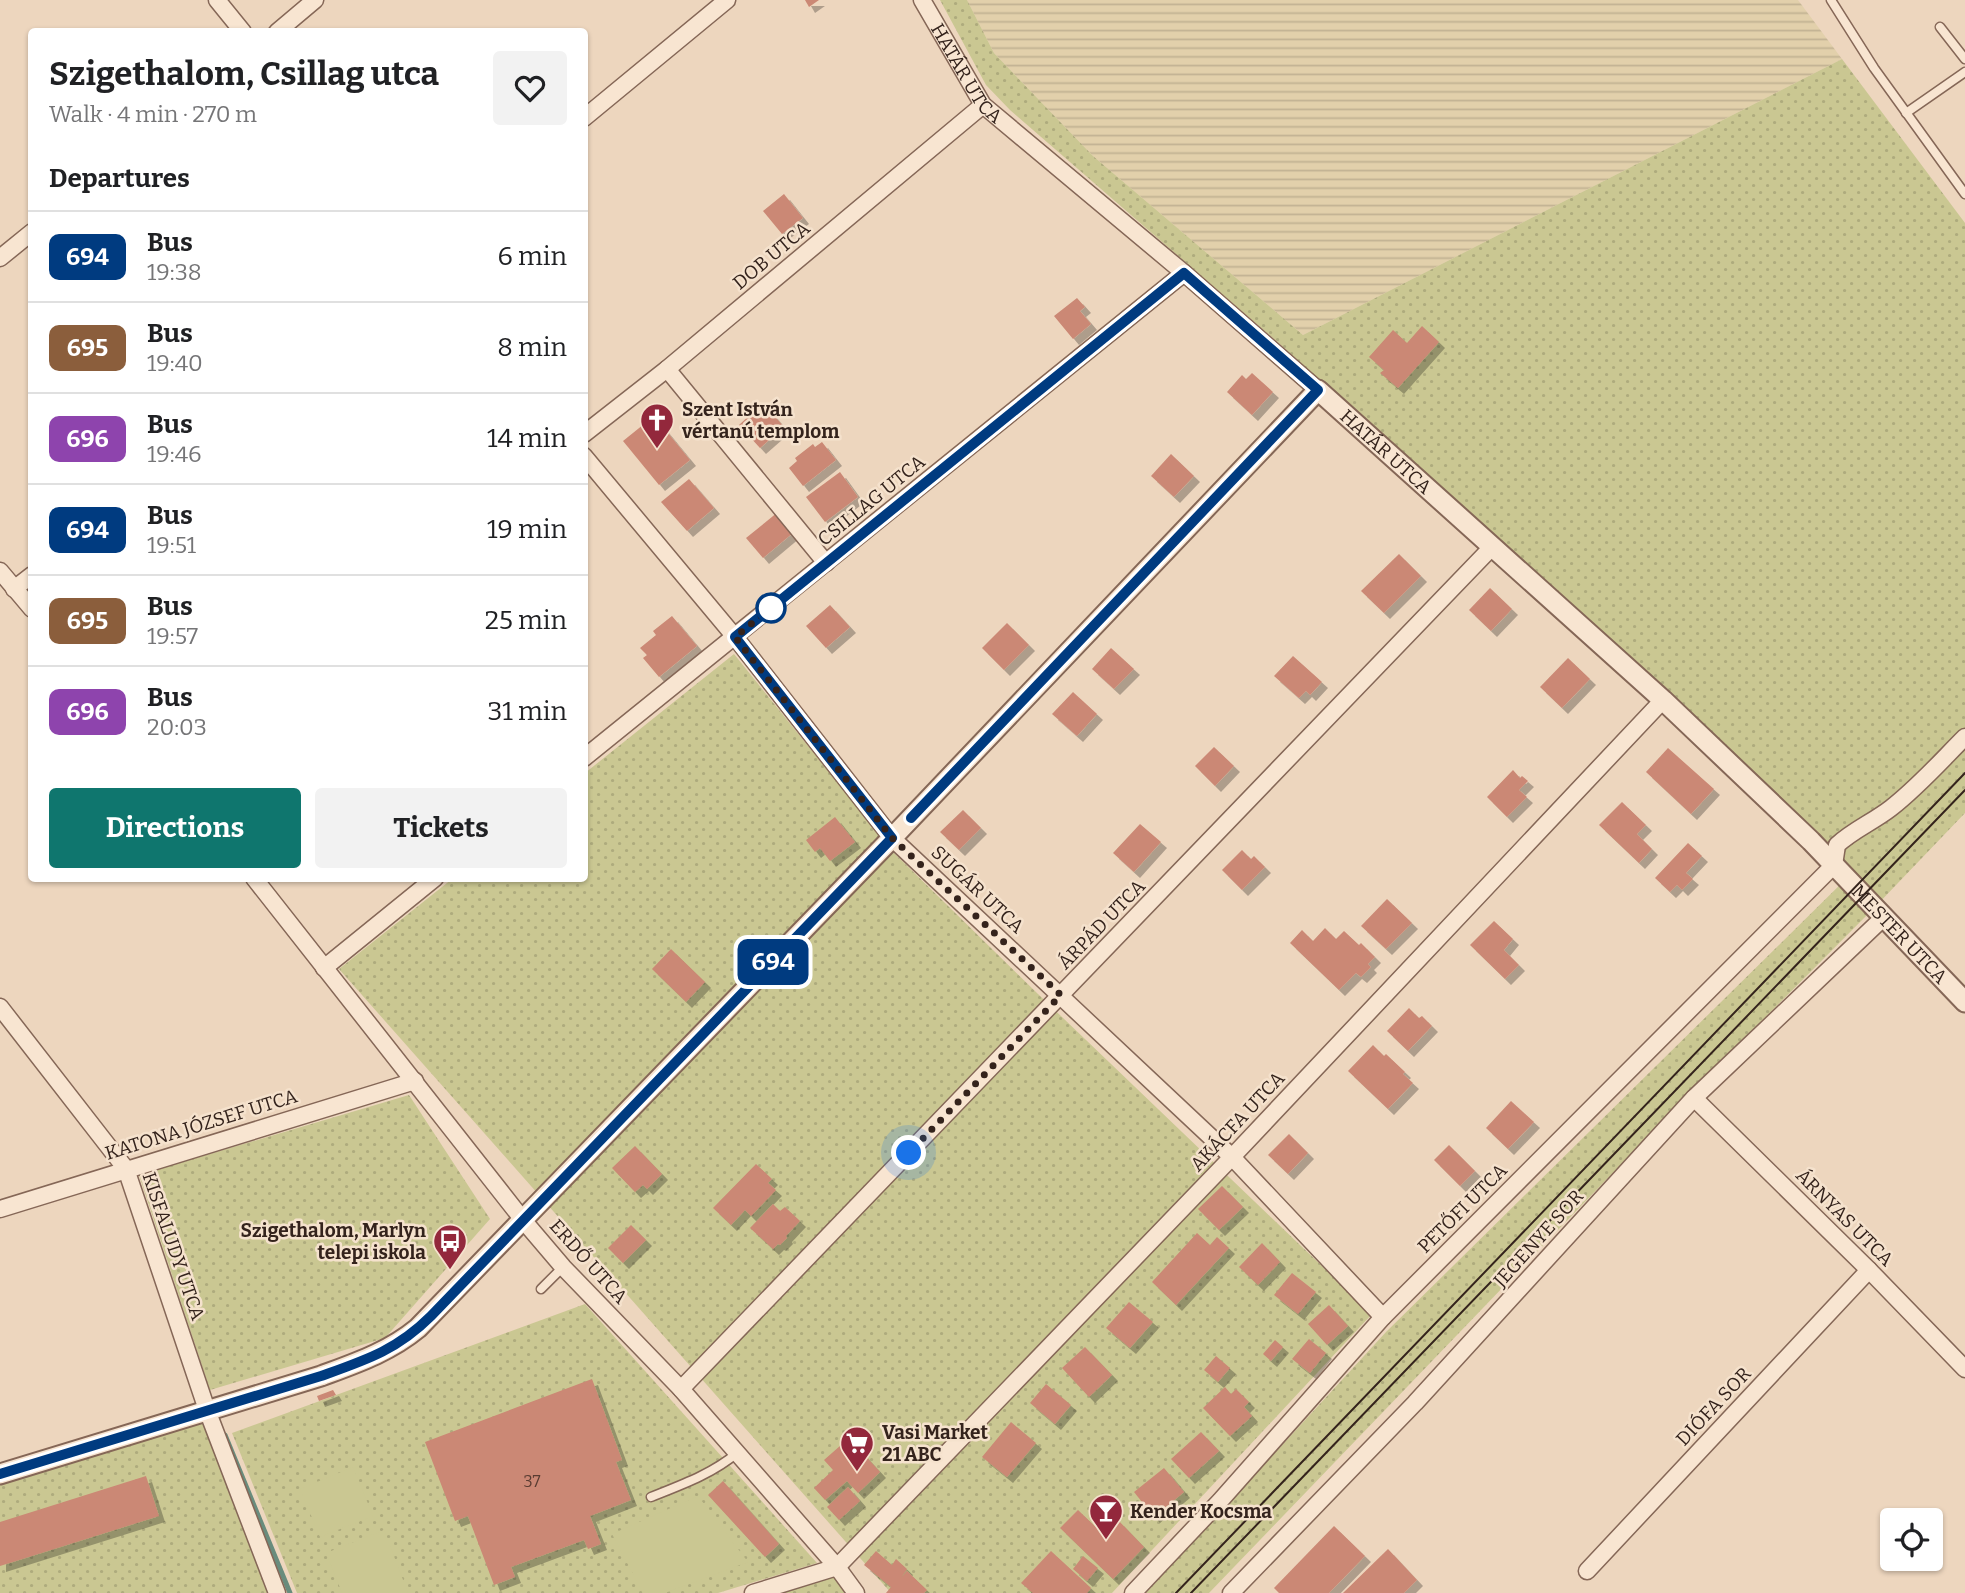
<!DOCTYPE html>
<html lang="en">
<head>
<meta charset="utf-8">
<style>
  :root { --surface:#fff; --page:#f2f2f2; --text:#202124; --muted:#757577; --line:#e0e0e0; --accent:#0f766e }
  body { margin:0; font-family:Bitter,serif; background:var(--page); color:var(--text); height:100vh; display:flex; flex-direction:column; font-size:26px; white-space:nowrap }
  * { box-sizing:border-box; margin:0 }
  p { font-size:23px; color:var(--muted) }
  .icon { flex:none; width:38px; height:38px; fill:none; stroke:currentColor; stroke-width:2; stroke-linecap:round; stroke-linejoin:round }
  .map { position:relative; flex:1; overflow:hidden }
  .drawer { position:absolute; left:28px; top:28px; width:560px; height:854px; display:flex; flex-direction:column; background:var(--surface); border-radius:7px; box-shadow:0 2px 5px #0004 }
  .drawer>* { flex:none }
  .badge { padding:0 14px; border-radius:10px; font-size:24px; line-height:46px }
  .buttons { position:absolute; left:1880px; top:1508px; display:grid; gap:14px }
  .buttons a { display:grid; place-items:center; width:63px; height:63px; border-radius:7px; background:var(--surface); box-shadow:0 2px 5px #0004; font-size:35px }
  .you { position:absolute; width:35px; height:35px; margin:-18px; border:5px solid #fff; border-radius:50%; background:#1a73e8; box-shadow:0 0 0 10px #1a73e833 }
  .map>.badge { position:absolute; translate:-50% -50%; box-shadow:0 0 0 4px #fff }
  h2 { padding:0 21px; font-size:26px; line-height:63px }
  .round { display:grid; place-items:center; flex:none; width:74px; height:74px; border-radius:7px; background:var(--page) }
  .head { display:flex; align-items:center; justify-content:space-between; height:119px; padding:0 21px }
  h1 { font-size:33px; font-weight:700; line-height:52px }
  .primary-button { display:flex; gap:14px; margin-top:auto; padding:14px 21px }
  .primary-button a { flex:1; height:80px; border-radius:7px; background:var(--accent); color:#fff; font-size:28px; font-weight:700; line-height:80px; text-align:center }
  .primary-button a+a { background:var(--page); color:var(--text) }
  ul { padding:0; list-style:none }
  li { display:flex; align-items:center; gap:21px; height:91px; padding:0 21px; border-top:2px solid var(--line) }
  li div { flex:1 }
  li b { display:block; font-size:26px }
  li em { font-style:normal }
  li .badge { min-width:77px; font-weight:700; text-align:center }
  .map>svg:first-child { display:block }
  .farmland { fill:url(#farmland-rules) }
  .grass { fill:url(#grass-dots) }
  .park { fill:#cac792 }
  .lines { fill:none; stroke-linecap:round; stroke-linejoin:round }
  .stream { stroke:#698c7d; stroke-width:5 }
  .building { fill:#cb8874; filter:url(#shadow) }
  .service-casing { stroke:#856757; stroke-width:11 }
  .minor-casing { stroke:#856757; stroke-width:19 }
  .tertiary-casing { stroke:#856757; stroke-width:23 }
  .service { stroke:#f8e5d1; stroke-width:8 }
  .minor { stroke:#f8e5d1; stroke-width:16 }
  .tertiary { stroke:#f8e5d1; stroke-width:19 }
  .tram { stroke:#34231c; stroke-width:2 }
  .line-casing { stroke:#fff; stroke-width:16 }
  .line { stroke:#003b80; stroke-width:10 }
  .walk { stroke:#34231c; stroke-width:7; stroke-dasharray:0 12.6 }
  .stop-dot { fill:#fff; stroke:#003b80; stroke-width:3.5 }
  .labels { text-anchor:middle; stroke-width:5; stroke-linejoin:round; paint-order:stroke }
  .number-label { font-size:16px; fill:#5a3c32 }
  .street-label { font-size:19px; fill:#34231c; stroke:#f5e2cd }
  .poi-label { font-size:19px; font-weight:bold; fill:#34231c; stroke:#f5e2cd; text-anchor:start }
</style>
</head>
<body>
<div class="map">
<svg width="1965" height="1593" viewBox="0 0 1965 1593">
  <defs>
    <pattern id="farmland-rules" width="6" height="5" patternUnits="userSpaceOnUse" patternTransform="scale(1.75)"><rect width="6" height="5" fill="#e2d0ab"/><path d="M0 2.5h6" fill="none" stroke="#c2b293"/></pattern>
    <pattern id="grass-dots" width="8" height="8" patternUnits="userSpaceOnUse" patternTransform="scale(1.75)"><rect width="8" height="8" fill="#cac792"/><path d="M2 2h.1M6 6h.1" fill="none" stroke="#aeab7d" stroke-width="1.8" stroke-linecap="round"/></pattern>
    <filter id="shadow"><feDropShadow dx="6" dy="6" stdDeviation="0" flood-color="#0004"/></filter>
  </defs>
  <rect width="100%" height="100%" fill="#edd6be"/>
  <path class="farmland" d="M967 0H1798L1842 59 1303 335 1093 156 994 53Z"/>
  <g class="grass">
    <path d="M940 0H967L994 53 1093 156 1303 335 1842 59 1965 223V813L1875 907 1681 1102 1209 1593H1146L1386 1332 1852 873 1670 697 1282 346 1010 110 986 85Z"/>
    <path d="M734 654 895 854 1038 994 1372 1314 1112 1593H891L339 969 452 879 584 878 585 773Z"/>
    <path d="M409 1095 490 1219 385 1338 210 1390 139 1175Z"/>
    <path d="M585 1304 817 1563 718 1593H297L232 1433Z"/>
    <path d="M207 1410 277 1593H0V1474Z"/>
    <path d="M837 1567 855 1593H758Z"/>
  </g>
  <g class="park">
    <path d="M353 1467 373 1516 320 1537 300 1489Z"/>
    <path d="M698 1496 748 1562 665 1593H643L612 1534Z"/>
    <path d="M384 1530 408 1593H342L326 1553Z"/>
  </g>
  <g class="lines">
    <path class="stream" d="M225 1435 290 1593"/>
  </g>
  <g class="building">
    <path d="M805 0H819L809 7Z"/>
    <path d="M784 194 803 218 782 234 763 211Z"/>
    <path d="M1077 298 1085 307 1080 311 1091 324 1073 339 1054 316Z"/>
    <path d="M1422 326 1439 342 1398 388 1380 373 1384 370 1369 357 1393 330 1407 343Z"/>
    <path d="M1252 373 1273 392 1252 415 1227 392 1242 375 1246 379Z"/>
    <path d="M763 403 784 427 760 448 739 425Z"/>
    <path d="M654 416 690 460 659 485 623 441Z"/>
    <path d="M822 442 836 460 803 486 789 468 797 461 795 458 813 444 815 447Z"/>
    <path d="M1171 454 1194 476 1174 497 1151 476Z"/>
    <path d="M840 472 858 497 825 522 806 497Z"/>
    <path d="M689 479 714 508 687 531 661 502Z"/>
    <path d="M778 512 794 532 763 558 746 538Z"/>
    <path d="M1399 554 1421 576 1384 613 1361 591Z"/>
    <path d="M1490 588 1512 609 1491 631 1469 610Z"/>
    <path d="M830 605 850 627 826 648 806 626Z"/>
    <path d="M672 616 697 646 659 677 643 658 647 655 640 648 656 635 653 631Z"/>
    <path d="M1007 623 1029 645 1004 670 982 648Z"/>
    <path d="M1111 648 1134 669 1114 689 1092 669Z"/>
    <path d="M1293 656 1322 682 1310 695 1306 691 1299 698 1274 676Z"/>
    <path d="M1568 658 1590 679 1562 708 1540 687Z"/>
    <path d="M1073 692 1097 714 1077 736 1052 714Z"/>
    <path d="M1214 747 1234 766 1215 786 1195 766Z"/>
    <path d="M1668 748 1714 789 1691 814 1646 772Z"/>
    <path d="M1513 770 1520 778 1522 776 1528 781 1519 790 1527 797 1507 817 1487 797Z"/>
    <path d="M1622 802 1646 825 1637 834 1652 849 1639 863 1599 825Z"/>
    <path d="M963 810 981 828 959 850 940 832Z"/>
    <path d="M835 817 855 842 830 861 820 848 815 852 806 840Z"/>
    <path d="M1140 824 1161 842 1134 872 1113 853Z"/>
    <path d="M1688 843 1702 856 1686 873 1693 879 1682 890 1677 885 1670 892 1655 878Z"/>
    <path d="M1242 850 1251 859 1254 856 1265 867 1242 890 1222 870Z"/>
    <path d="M1387 899 1412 923 1386 949 1361 926Z"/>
    <path d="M1494 921 1513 939 1504 950 1519 965 1505 979 1470 945Z"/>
    <path d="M1325 928 1336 939 1344 931 1359 945 1361 943 1375 957 1368 964 1371 967 1361 977 1356 973 1339 990 1290 943 1302 930 1313 941Z"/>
    <path d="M671 949 705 982 686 1002 652 969Z"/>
    <path d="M1409 1008 1419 1018 1422 1016 1432 1026 1408 1051 1387 1031Z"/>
    <path d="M1373 1045 1384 1056 1386 1054 1405 1072 1403 1074 1413 1083 1388 1109 1348 1071Z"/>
    <path d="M1511 1101 1534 1122 1508 1149 1486 1128Z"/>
    <path d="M1289 1134 1308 1153 1288 1174 1268 1155Z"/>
    <path d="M1449 1145 1475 1171 1460 1186 1434 1160Z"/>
    <path d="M635 1146 662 1174 647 1189 643 1185 635 1192 612 1168Z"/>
    <path d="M756 1164 772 1179 768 1183 776 1190 751 1216 745 1210 731 1225 713 1208Z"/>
    <path d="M1222 1186 1243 1207 1219 1230 1198 1209Z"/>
    <path d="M773 1204 780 1211 785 1207 800 1221 786 1236 787 1238 780 1245 778 1244 773 1249 750 1228Z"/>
    <path d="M631 1225 646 1240 623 1263 608 1248Z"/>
    <path d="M1197 1233 1210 1245 1217 1237 1229 1248 1176 1305 1152 1282Z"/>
    <path d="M1262 1243 1280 1262 1258 1285 1239 1267Z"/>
    <path d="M1292 1273 1316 1292 1298 1314 1274 1295Z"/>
    <path d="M1129 1302 1153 1322 1130 1348 1106 1328Z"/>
    <path d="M1329 1305 1348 1326 1327 1345 1308 1324Z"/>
    <path d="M1309 1339 1326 1353 1310 1373 1292 1359Z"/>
    <path d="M1275 1340 1283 1347 1271 1361 1263 1354Z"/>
    <path d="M1085 1347 1112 1375 1089 1397 1062 1368Z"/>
    <path d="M1216 1356 1230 1368 1218 1382 1204 1370Z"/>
    <path d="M592 1379 622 1460 616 1462 631 1500 590 1516 601 1544 588 1549 584 1540 511 1567 515 1577 494 1585 468 1516 455 1521 425 1442Z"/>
    <path d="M1046 1384 1071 1405 1055 1424 1030 1403Z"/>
    <path d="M1225 1387 1231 1394 1236 1389 1249 1402 1244 1407 1252 1416 1230 1436 1203 1408Z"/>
    <path d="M333 1390 336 1395 319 1401 317 1396Z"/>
    <path d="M1011 1422 1036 1443 1007 1477 982 1457Z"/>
    <path d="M1201 1432 1219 1451 1189 1478 1171 1459Z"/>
    <path d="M849 1438 880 1472 858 1493 847 1481 825 1500 814 1488 833 1470 824 1460Z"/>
    <path d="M1164 1468 1184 1492 1154 1517 1134 1492Z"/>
    <path d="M146 1476 159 1516 0 1566V1522Z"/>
    <path d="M723 1481 779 1544 765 1557 708 1495Z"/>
    <path d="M848 1487 860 1501 839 1520 827 1507Z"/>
    <path d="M1078 1510 1104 1535 1118 1520 1144 1547 1113 1579 1060 1528Z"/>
    <path d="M1334 1526 1365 1556 1329 1593H1279L1274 1588Z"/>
    <path d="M1388 1549 1417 1580 1404 1593H1343Z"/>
    <path d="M876 1551 892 1565 896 1559 907 1569 901 1578 907 1571 927 1590 924 1593H886L891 1587 864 1565Z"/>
    <path d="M1051 1551 1091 1588 1087 1593H1033L1021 1583Z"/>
    <path d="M1083 1556 1098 1568 1087 1581 1073 1569Z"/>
  </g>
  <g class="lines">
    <g class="service-casing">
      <g id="service">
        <path d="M1831 0 1874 68 1965 194"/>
        <path d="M1940 27 1965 59"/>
        <path d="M1906 113 1965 72"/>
        <path d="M541 1289 563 1267"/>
        <path d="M651 1497C681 1485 712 1474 737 1453"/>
      </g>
    </g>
    <g class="minor-casing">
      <g id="minor">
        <path d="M217 0 243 32"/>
        <path id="s1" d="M922 0 983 105 1184 273 1318 390"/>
        <path d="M277 32 315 0"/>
        <path d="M584 118 727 0"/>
        <path d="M0 258 32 232"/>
        <path d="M667 369 826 563"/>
        <path d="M584 434 667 369 983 105"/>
        <path d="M584 456 735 637 892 838 1232 1157 1383 1317"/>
        <path d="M0 571 32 609"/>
        <path d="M14 589 32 575"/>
        <path d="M584 758 1184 273"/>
        <path d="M254 878 523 1220 563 1267 681 1389 837 1567 856 1593"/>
        <path d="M324 968 435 878"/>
        <path d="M0 1007 126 1169 207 1410 277 1593"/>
        <path d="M1694 1098 1869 1270 1965 1369"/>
        <path d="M0 1209 415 1081"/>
        <path d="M681 1389 1493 546"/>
        <path d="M1587 1571 1869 1270"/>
        <path d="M753 1593 837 1567 1232 1157 1663 700"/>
        <path d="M1133 1593 1220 1501 1383 1317 1834 865 1837 845C1853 830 1873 822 1891 808 1918 787 1941 761 1965 737"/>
        <path d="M1231 1593 1415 1403 1694 1098 1883 918"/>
      </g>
    </g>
    <g class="tertiary-casing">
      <g id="tertiary">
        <path id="s2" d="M0 1474 321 1376C356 1363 389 1352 418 1328L892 838 1318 390 1663 700 1811 841 1965 1002"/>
      </g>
    </g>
    <use href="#service" class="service"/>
    <use href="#minor" class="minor"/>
    <use href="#tertiary" class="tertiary"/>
    <g class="tram">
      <path d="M1176 1593 1965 773"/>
      <path d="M1191 1593 1965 790"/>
    </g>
  </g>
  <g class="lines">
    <g class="line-casing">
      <path id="line" d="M0 1474 321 1376C366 1360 397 1350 431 1316L892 838 735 637 1184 273 1318 390 911 818"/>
    </g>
    <use href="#line" class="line"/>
    <path class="walk" d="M771 608 735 637 892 838 1061 995 909 1153"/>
  </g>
  <defs>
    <g id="church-pin" transform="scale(1.75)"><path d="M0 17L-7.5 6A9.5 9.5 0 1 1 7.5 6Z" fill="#93283c" stroke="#f5e2cd"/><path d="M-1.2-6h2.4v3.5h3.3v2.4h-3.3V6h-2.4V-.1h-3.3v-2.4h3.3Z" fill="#fff"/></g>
    <g id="bus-pin" transform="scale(1.75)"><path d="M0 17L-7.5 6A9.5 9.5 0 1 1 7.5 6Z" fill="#93283c" stroke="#f5e2cd"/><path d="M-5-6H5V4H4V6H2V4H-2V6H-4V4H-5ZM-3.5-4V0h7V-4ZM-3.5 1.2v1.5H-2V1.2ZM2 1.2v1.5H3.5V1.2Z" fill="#fff"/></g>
    <g id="supermarket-pin" transform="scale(1.75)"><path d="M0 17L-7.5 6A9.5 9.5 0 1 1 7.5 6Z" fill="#93283c" stroke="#f5e2cd"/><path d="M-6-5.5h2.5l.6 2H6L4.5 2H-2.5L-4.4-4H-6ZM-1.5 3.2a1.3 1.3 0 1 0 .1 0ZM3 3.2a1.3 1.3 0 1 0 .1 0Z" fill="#fff"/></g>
    <g id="bar-pin" transform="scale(1.75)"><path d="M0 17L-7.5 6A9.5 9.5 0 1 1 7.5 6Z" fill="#93283c" stroke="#f5e2cd"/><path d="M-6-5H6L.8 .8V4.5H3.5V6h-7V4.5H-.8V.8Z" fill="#fff"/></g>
  </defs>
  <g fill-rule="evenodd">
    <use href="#church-pin" x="657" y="420"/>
    <use href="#bus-pin" x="450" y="1241"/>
    <use href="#supermarket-pin" x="857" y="1443"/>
    <use href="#bar-pin" x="1106" y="1511"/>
  </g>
  <circle class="stop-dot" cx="771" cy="608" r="14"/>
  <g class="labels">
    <g class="number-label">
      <text x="532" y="1487">37</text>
    </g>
    <g class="street-label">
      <text dy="7" stroke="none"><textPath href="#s1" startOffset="86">HATÁR UTCA</textPath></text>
      <text transform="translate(771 255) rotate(-40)" y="7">DOB UTCA</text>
      <text dy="7" stroke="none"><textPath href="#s2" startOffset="1836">HATÁR UTCA</textPath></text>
      <text transform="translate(871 500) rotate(-39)" y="7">CSILLAG UTCA</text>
      <text transform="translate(978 889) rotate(43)" y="7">SUGÁR UTCA</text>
      <text transform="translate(1101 924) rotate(-46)" y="7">ÁRPÁD UTCA</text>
      <text dy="7" stroke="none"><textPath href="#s2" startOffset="2541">MESTER UTCA</textPath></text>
      <text transform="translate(1237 1121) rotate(-47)" y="7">AKÁCFA UTCA</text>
      <text transform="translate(201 1124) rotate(-17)" y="7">KATONA JÓZSEF UTCA</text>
      <text transform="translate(1462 1208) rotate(-45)" y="7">PETŐFI UTCA</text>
      <text transform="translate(1845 1217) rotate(45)" y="7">ÁRNYAS UTCA</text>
      <text transform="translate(1538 1238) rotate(-48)" y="7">JEGENYE SOR</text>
      <text transform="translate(174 1246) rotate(71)" y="7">KISFALUDY UTCA</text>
      <text transform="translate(589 1261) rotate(48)" y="7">ERDŐ UTCA</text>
      <text transform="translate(1713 1406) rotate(-47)" y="7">DIÓFA SOR</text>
    </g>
    <g class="poi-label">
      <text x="682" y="416">Szent István<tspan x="682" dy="22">vértanú templom</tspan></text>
      <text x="426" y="1237" text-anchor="end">Szigethalom, Marlyn<tspan x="426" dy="22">telepi iskola</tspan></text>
      <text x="882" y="1439">Vasi Market<tspan x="882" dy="22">21 ABC</tspan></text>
      <text x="1130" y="1518">Kender Kocsma</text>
    </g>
  </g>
</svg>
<div class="buttons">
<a><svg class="icon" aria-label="locate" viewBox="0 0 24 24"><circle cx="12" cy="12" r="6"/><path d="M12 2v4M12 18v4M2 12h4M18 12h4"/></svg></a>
</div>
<div class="you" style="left:909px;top:1153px"></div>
<b class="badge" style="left:773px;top:962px;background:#003b80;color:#fff">694</b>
<section class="drawer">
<div class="head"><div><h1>Szigethalom, Csillag utca</h1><p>Walk · 4 min · 270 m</p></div><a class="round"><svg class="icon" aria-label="heart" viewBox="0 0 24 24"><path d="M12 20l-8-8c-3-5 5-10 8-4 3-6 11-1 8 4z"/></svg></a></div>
<h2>Departures</h2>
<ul>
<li><span class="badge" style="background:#003b80;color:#fff">694</span><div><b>Bus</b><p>19:38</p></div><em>6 min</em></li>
<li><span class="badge" style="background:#8b5e3c;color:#fff">695</span><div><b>Bus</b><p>19:40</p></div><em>8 min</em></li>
<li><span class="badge" style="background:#8e44ad;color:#fff">696</span><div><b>Bus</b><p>19:46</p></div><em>14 min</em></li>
<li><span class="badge" style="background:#003b80;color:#fff">694</span><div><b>Bus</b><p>19:51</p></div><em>19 min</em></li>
<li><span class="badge" style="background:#8b5e3c;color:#fff">695</span><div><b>Bus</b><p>19:57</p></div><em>25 min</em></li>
<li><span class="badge" style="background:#8e44ad;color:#fff">696</span><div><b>Bus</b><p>20:03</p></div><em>31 min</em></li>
</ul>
<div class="primary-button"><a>Directions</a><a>Tickets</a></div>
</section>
</div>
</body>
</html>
